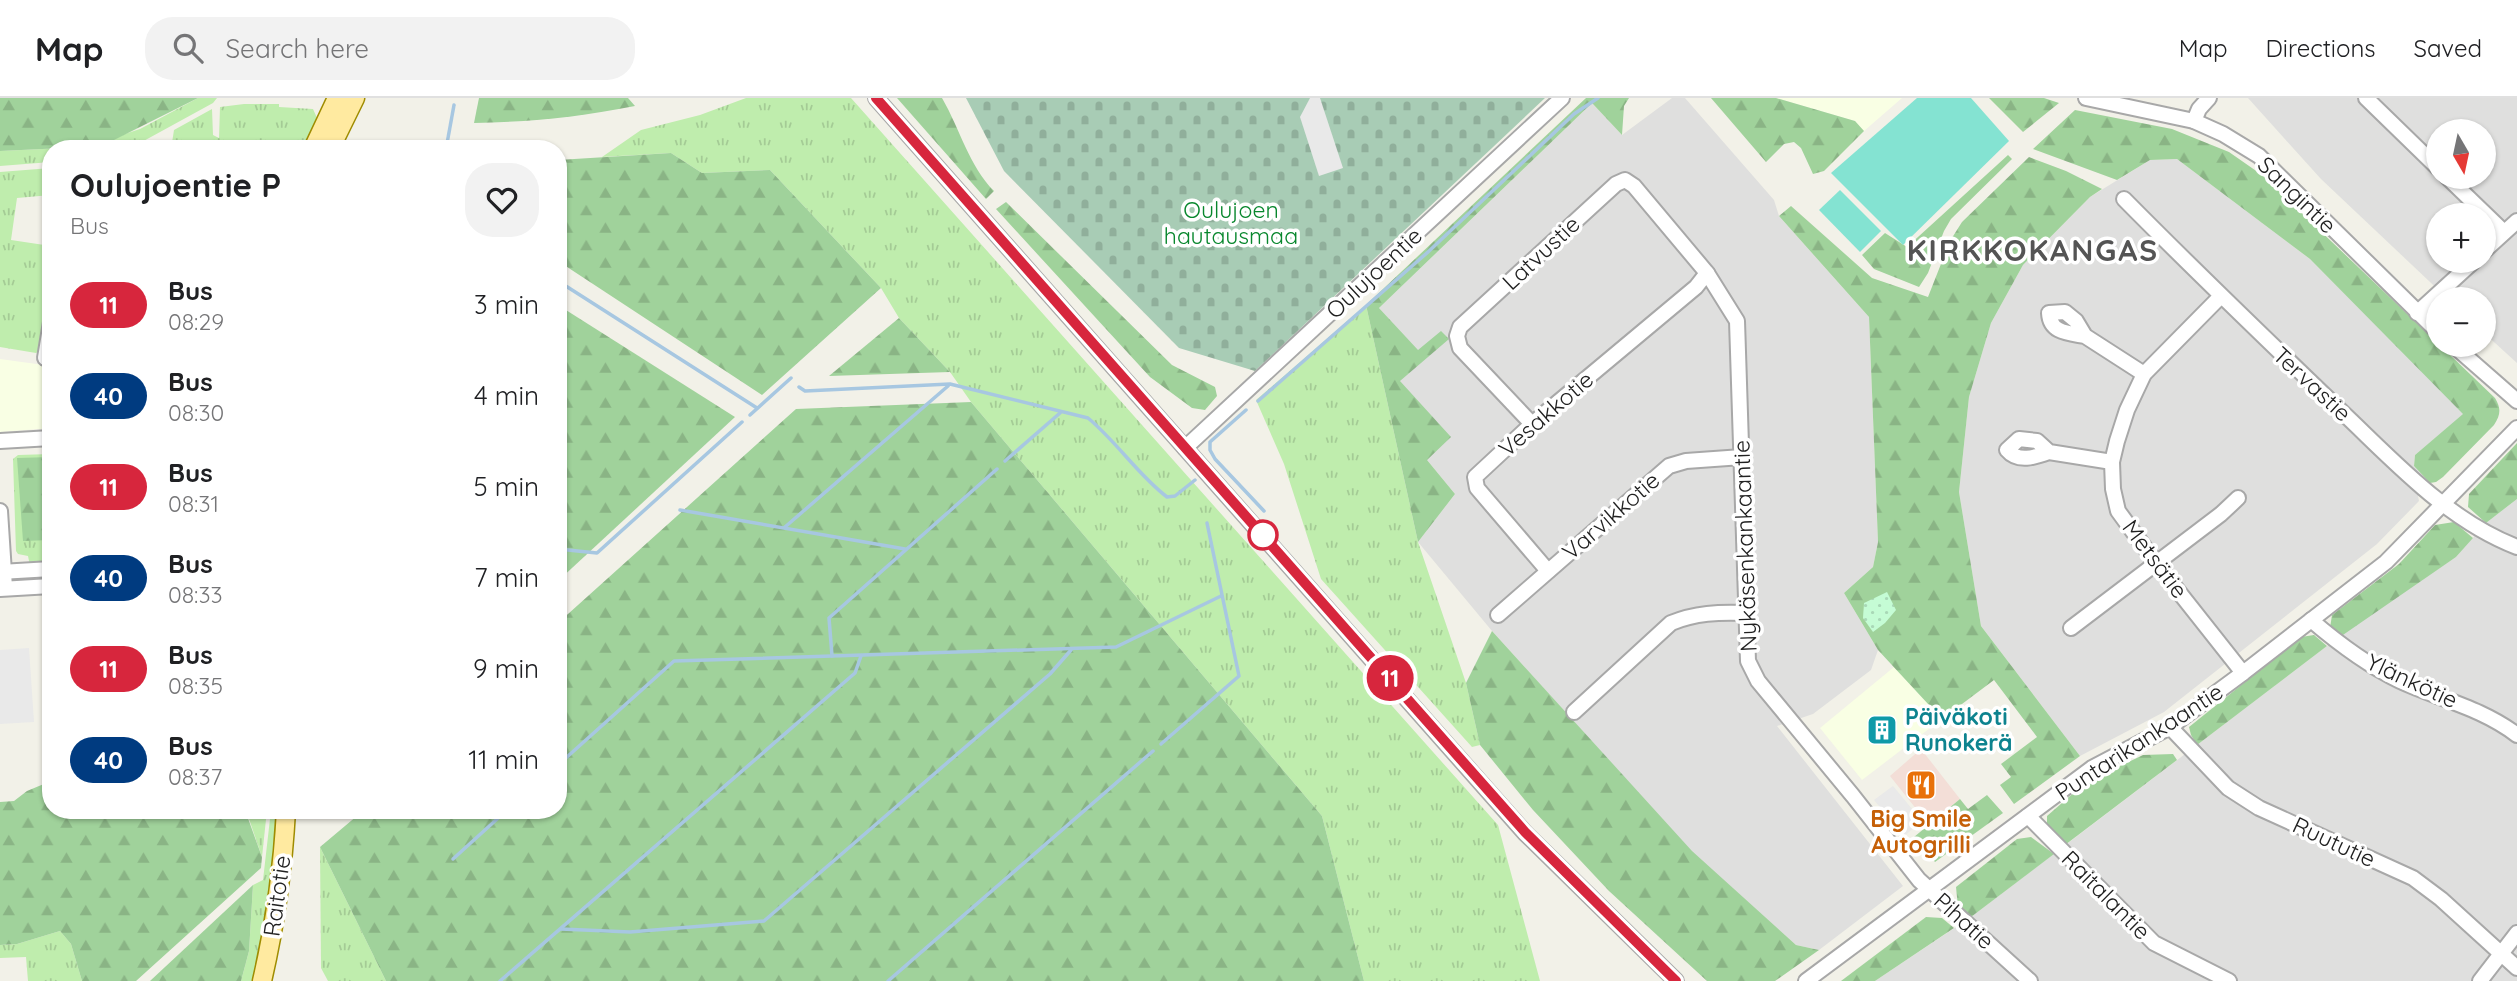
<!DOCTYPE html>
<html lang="en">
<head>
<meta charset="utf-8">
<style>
  :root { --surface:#fff; --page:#f2f2f2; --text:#202124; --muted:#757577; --line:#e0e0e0 }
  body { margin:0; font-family:Quicksand,sans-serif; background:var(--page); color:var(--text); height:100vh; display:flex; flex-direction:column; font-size:26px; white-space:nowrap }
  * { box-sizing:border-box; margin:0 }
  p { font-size:23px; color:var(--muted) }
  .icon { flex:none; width:38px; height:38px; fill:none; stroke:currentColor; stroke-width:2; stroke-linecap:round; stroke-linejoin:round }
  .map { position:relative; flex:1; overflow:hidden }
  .sheet { position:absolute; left:42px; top:42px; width:525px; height:679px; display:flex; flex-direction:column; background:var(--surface); border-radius:28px; box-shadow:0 2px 5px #0004 }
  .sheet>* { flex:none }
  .badge { padding:0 14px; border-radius:23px; font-size:24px; line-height:46px }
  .needle { width:46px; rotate:171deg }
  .fabs { position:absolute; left:2426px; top:21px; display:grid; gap:14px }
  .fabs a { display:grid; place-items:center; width:70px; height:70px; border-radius:50%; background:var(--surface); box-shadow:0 2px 5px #0004; font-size:35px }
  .map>.badge { position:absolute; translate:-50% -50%; box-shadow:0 0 0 4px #fff }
  .round { display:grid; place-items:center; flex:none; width:74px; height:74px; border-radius:28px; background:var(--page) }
  .head { display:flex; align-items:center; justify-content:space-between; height:119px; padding:0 28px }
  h1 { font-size:33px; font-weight:800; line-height:52px }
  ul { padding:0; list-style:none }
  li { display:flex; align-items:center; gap:21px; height:91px; padding:0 28px }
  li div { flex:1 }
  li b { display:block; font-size:26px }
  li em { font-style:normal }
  li .badge { min-width:77px; font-weight:700; text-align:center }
  header { display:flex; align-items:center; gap:42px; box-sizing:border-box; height:98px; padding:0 35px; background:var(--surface); border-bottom:2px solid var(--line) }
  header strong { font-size:33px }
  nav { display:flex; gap:38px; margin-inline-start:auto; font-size:24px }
  .search { width:490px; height:63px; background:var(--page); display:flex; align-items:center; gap:18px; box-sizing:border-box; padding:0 24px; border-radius:28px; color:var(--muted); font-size:26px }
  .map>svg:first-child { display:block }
  .residential { fill:#dfdfde; fill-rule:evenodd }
  .commercial { fill:#f3ded7 }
  .education { fill:#f9ffe4 }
  .grass { fill:url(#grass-tufts) }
  .forest { fill:url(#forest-firs) }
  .cemetery { fill:url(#cemetery-stones) }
  .park { fill:url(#park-dots) }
  .pitch { fill:#84e3d2 }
  .parking { fill:#e9e9e9 }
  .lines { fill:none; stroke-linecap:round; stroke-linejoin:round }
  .stream { stroke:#a7c7e1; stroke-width:3.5 }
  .minor-casing { stroke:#a8a8a8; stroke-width:18 }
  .major-casing { stroke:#9f8c00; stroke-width:21 }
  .minor { stroke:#fff; stroke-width:14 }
  .major { stroke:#ffeaa0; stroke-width:18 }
  .line-casing { stroke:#fff; stroke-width:16 }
  .line { stroke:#d7263d; stroke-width:10 }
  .stop-dot { fill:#fff; stroke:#d7263d; stroke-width:3.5 }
  .labels { text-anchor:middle; stroke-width:7; stroke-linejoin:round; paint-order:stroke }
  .street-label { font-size:23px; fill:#212121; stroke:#fff }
  .park-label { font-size:23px; fill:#08872d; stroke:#fff }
  .culture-label { font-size:23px; font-weight:bold; fill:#0d838f; stroke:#fff; text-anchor:start }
  .food-label { font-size:23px; font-weight:bold; fill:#c56008; stroke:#fff }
  .district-label { font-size:30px; font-weight:bold; letter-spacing:2px; fill:#545454; stroke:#fff }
</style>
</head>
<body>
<header>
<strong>Map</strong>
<div class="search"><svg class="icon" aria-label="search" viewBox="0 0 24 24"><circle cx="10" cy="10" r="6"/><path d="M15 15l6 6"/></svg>Search here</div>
<nav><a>Map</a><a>Directions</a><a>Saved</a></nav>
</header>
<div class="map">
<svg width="2517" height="883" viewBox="0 0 2517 883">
  <defs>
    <pattern id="grass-tufts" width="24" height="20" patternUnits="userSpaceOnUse" patternTransform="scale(1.75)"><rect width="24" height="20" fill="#bfedad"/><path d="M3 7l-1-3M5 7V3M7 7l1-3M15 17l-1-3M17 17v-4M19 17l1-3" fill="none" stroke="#a4cb95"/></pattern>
    <pattern id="forest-firs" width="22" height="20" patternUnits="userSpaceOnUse" patternTransform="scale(1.75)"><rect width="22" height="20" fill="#a0d29b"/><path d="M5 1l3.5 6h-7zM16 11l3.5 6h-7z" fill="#8ab485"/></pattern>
    <pattern id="cemetery-stones" width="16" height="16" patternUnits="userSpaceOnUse" patternTransform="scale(1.75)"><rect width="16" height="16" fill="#a8ccb5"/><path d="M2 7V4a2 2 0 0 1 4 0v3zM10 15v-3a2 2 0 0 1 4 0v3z" fill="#90af9b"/></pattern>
    <pattern id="park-dots" width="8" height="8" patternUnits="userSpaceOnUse" patternTransform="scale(1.75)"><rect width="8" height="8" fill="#c5fcd5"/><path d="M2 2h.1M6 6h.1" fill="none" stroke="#a9d8b7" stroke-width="1.8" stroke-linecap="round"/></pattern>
  </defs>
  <rect width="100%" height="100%" fill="#f2f1e8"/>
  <g class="residential">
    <path d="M1672 0H1685L1774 102 1779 118 1869 219 1878 444 1873 469 1844 495 1878 552 1871 572 1813 616 1777 628 1903 788 1819 852 1796 847 1691 753 1492 533 1418 444 1455 396 1427 362 1400 283 1418 253 1379 210 1592 5 1622 37Z"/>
    <path d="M2248 0H2517V265L2483 234V201H2448L2321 81ZM2438 33H2483V79H2438ZM2438 117H2483V163H2438Z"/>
    <path d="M2177 61 2310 161 2464 316 2415 357 2414 368 2430 385 2418 398 2419 403 2377 446 2164 614 2080 658 1981 528 1959 394 1969 299 1991 225 2023 167 2090 99 2150 62Z"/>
    <path d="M2517 401V883H1875L1971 819 2365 519 2456 459 2486 425Z"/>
  </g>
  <path class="commercial" d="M1921 651 1960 701 1929 727 1890 678Z"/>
  <g class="education">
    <path d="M1776 0H1902L1864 33 1855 23Z"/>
    <path d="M0 261 51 268V330L0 334Z"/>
    <path d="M1894 569 1942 621 1862 682 1820 630Z"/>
  </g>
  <g class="grass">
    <path d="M198 0H217L213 5 129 51H51V64L0 68V53L85 49 140 31Z"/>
    <path d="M746 0H851L1498 727 1540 883H1364L1322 718 971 304 950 274 899 220 881 190 770 72 702 75 671 55 602 59 641 32 700 17Z"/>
    <path d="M244 6H279V9L313 11 317 20 321 21 309 51H171L174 32 212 11 213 37 219 40 220 9Z"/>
    <path d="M51 70V97L17 100 11 142 51 148V186L41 252 36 255 0 249V74Z"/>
    <path d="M1366 207 1418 444 1466 585 1480 647 1472 649 1321 481 1284 366 1256 302Z"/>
    <path d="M51 356V467L30 468 28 458 18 456 16 453 13 361 18 357Z"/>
    <path d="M246 712H267L262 759Z"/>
    <path d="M271 712H279L273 783 254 883H241L249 853 253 787 263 782Z"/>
    <path d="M320 749 386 883H328L321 870Z"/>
    <path d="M60 833 71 846 82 883H28L26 859 0 860V847L17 846Z"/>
  </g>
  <g class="forest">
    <path d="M0 0H198L112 43 85 49 0 53Z"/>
    <path d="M479 0H628L635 8C580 19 530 24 474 25Z"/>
    <path d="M897 0H942C960 31 969 68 994 93L986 101Z"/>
    <path d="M1586 0H1629L1624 8 1622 37 1592 5 1379 210 1418 252 1441 233 1449 241 1400 283 1451 339 1427 362 1455 396 1418 444 1366 207Z"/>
    <path d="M1711 0H1776L1855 23 1864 33 1824 73 1813 76 1801 50 1794 44 1784 46 1766 64Z"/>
    <path d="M1989 0H2044L2059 5 2023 34Z"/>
    <path d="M2075 12 2172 31 2229 54 2262 77 2495 300C2501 310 2501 316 2494 327L2443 379 2436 384 2430 385 2414 368 2415 357 2463 316 2310 161 2177 61 2150 62 2117 82 2033 51Z"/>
    <path d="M671 55 702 75 770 72 881 190 762 297 558 163V62Z"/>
    <path d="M2008 57 2012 61 1951 121 1944 133 1928 175 1919 189 1874 171 1862 157 1885 135 1907 149Z"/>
    <path d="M2029 59 2066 73 2102 91 2090 99 2023 167 1991 225 1969 299 1959 394 1981 528 2080 658 2014 706 2000 687 2011 679 2001 666 2037 639 1994 582 1942 621 1878 552 1844 495 1873 469 1878 444 1869 219 1779 118 1791 108 1872 180 1928 199 1950 143 1962 124Z"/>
    <path d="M1006 104 1172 267 1215 289 1217 298 1205 312 1192 310 1150 279 996 111Z"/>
    <path d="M558 207 735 319 558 483Z"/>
    <path d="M899 220 950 274 829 278Z"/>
    <path d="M971 304 1322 718 1364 883H386L320 749 364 712H558V525L796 311Z"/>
    <path d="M2517 345V401L2486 425 2468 409 2469 396Z"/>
    <path d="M51 359V442L23 443 17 360Z"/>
    <path d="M2454 424 2473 440 2456 459 2340 539 2330 530 2332 517 2399 466 2435 427Z"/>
    <path d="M1492 533 1692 753 1796 847 1819 852 1775 883H1707L1609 793 1533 712 1480 647 1466 585Z"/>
    <path d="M2314 537 2327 548 2197 647 2191 637 2189 629 2301 539Z"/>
    <path d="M2173 656 2177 662 2065 747 2047 728V718L2085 685 2143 657Z"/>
    <path d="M51 683V712H245L262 759 261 770 136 883H82L71 846 60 833 17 846 0 847V704L14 703 27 693Z"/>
    <path d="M1987 697 2003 715 1935 764 1914 739 1960 701 1968 711Z"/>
    <path d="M2031 739 2054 756 1971 819 1958 809 1956 789 2017 741Z"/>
    <path d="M253 787 249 853 241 883H150Z"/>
    <path d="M1926 819 1942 820 1954 830 1875 883H1841Z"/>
  </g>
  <path class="cemetery" d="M966 0H1545L1255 273 1179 250 1004 73Z"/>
  <path class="park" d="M1887 494 1896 512 1885 525 1873 534 1863 520 1864 505Z"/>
  <g class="pitch">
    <path d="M1917 0H1971L2009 43 1903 147 1831 75Z"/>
    <path d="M1840 92 1881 133 1860 154 1819 112Z"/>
  </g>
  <g class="parking">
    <path d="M1310 0H1320L1343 70 1319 78 1300 19Z"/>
    <path d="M29 550 34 624 0 626V552Z"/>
    <path d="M1893 688 1922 723 1904 738 1874 702Z"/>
  </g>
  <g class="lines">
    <g class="stream">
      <path d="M446 51 454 7"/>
      <path d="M558 183 757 310"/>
      <path d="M799 289 805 293 950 286 1088 320C1117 344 1138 377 1167 399L1175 398 1195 382"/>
      <path d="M1258 303 1428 154 1574 16 1598 0"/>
      <path d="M1246 312 1210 344V352L1215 361 1264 413"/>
      <path d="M750 317 791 280"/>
      <path d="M1005 363 1060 315"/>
      <path d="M680 412 905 451"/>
      <path d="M785 429 948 288"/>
      <path d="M558 451 597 455 742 324"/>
      <path d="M832 558 829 520 997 371"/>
      <path d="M1161 646 1239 578 1207 425"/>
      <path d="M558 667 674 563 1116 549 1221 498"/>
      <path d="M453 761 507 712"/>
      <path d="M561 831 630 834 764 823 1050 576 1071 552"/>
      <path d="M500 883 855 575 861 558"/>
      <path d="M888 883 1153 653"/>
    </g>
    <g class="minor-casing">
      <g id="minor">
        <path d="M876 0 1525 735 1676 883"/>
        <path d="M2086 0 2194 23 2223 36 2259 58 2438 234"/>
        <path d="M2366 0 2438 70"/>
        <path d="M2194 23 2199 11 2209 0"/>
        <path d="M2447 79 2504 134"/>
        <path d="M2124 101C2195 173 2268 243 2341 313 2395 364 2447 422 2517 449"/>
        <path d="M2483 154 2517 123"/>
        <path d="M2220 199 2144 276 2127 312 2117 343 2112 364 2113 391 2118 413 2156 465 2243 575"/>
        <path d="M2417 215 2474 163"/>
        <path d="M51 224 45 260 51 261"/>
        <path d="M2085 238C2068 235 2050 235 2049 215L2065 214 2076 223 2085 238 2144 276"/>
        <path d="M2453 247 2517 303"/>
        <path d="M1532 326 1460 250 1457 238 1460 229 1616 86 1625 82 1634 88 1707 175 1737 223 1748 563 1758 583 1853 698 1919 782 2030 883"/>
        <path d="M0 343 51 340"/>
        <path d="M1185 350 1562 0"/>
        <path d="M2049 354C2035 359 2018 365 2007 352L2019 341 2037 343 2049 354 2112 364"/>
        <path d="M0 413 5 490"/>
        <path d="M1548 473 1477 390 1475 379 1532 326 1696 189 1707 175"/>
        <path d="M0 474 51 471"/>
        <path d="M0 491 51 488"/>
        <path d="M1498 517 1669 368 1686 363 1742 359"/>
        <path d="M2311 522C2339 546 2367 567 2400 583 2439 601 2482 610 2517 637"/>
        <path d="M2071 530 2221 416 2238 400"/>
        <path d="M1574 614 1671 525C1695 515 1719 514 1745 515"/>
        <path d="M2170 629 2228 690 2259 710 2413 780 2441 801 2517 870"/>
        <path d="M2028 718 2154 845 2229 883"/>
        <path d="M1806 883 2092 670 2170 629 2243 575 2386 464 2517 330"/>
        <path d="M2480 883 2517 835"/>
      </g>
    </g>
    <g class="major-casing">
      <g id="major">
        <path d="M313 51 337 0"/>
        <path d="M330 51 355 0"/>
        <path d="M262 883C275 827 283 769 286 712"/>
      </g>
    </g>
    <use href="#minor" class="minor"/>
    <use href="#major" class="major"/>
  </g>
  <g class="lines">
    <g class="line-casing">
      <path id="line" d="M876 0 1525 734 1676 883"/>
    </g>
    <use href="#line" class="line"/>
  </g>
  <defs>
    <g id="building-square" transform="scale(1.575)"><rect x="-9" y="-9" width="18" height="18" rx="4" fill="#0f9aa8" stroke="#fff"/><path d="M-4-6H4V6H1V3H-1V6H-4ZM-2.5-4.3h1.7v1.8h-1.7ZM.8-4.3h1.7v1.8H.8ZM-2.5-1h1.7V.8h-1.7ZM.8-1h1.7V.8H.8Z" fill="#fff"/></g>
    <g id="restaurant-square" transform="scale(1.575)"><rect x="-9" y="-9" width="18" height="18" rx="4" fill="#e8710a" stroke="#fff"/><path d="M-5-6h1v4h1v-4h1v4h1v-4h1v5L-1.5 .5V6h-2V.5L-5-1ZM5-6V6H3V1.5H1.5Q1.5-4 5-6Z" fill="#fff"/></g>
  </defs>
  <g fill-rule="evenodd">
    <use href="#building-square" x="1882" y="632"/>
    <use href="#restaurant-square" x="1921" y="687"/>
  </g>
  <circle class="stop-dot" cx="1263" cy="437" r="14"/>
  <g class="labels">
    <g class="street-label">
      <text transform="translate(2297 97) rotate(44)" y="8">Sangintie</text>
      <text transform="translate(1541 155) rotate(-43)" y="8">Latvustie</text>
      <text transform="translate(1374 175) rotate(-43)" y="8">Oulujoentie</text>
      <text transform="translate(2312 286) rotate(43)" y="8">Tervastie</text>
      <text transform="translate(1546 316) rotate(-41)" y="8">Vesakkotie</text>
      <text transform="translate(1611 418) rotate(-41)" y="8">Varvikkotie</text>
      <text transform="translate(1745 448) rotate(-92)" y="8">Nykäsenkankaantie</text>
      <text transform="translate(2155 461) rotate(53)" y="8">Metsätie</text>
      <text transform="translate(2412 583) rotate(25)" y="8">Ylänkötie</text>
      <text transform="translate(2139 644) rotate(-33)" y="8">Puntarikankaantie</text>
      <text transform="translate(2334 744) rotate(25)" y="8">Ruututie</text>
      <text transform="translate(2106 797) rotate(45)" y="8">Raitalantie</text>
      <text transform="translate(277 798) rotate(-82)" y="8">Raitotie</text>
      <text transform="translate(1964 823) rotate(42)" y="8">Pihatie</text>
    </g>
    <g class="park-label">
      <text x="1231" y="120">Oulujoen<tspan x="1231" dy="26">hautausmaa</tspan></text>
    </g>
    <g class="culture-label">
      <text x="1905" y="627">Päiväkoti<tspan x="1905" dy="26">Runokerä</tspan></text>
    </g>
    <g class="food-label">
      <text x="1921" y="729">Big Smile<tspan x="1921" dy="26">Autogrilli</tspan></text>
    </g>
    <g class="district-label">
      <text x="2033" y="163">KIRKKOKANGAS</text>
    </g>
  </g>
</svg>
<div class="fabs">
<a><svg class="needle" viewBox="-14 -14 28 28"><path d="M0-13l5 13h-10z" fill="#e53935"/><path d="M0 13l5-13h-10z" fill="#757577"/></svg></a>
<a>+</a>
<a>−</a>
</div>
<b class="badge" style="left:1390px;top:580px;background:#d7263d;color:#fff">11</b>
<section class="sheet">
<div class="head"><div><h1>Oulujoentie P</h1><p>Bus</p></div><a class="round"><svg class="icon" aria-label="heart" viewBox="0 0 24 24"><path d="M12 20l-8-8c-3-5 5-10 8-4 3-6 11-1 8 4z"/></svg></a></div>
<ul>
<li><span class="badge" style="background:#d7263d;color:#fff">11</span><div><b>Bus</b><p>08:29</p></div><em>3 min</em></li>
<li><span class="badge" style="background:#003b80;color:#fff">40</span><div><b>Bus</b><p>08:30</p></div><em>4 min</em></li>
<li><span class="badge" style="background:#d7263d;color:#fff">11</span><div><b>Bus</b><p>08:31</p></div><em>5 min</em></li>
<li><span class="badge" style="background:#003b80;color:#fff">40</span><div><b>Bus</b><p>08:33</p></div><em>7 min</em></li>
<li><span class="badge" style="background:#d7263d;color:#fff">11</span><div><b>Bus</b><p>08:35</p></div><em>9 min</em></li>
<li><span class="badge" style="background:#003b80;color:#fff">40</span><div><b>Bus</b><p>08:37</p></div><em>11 min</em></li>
</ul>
</section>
</div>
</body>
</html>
